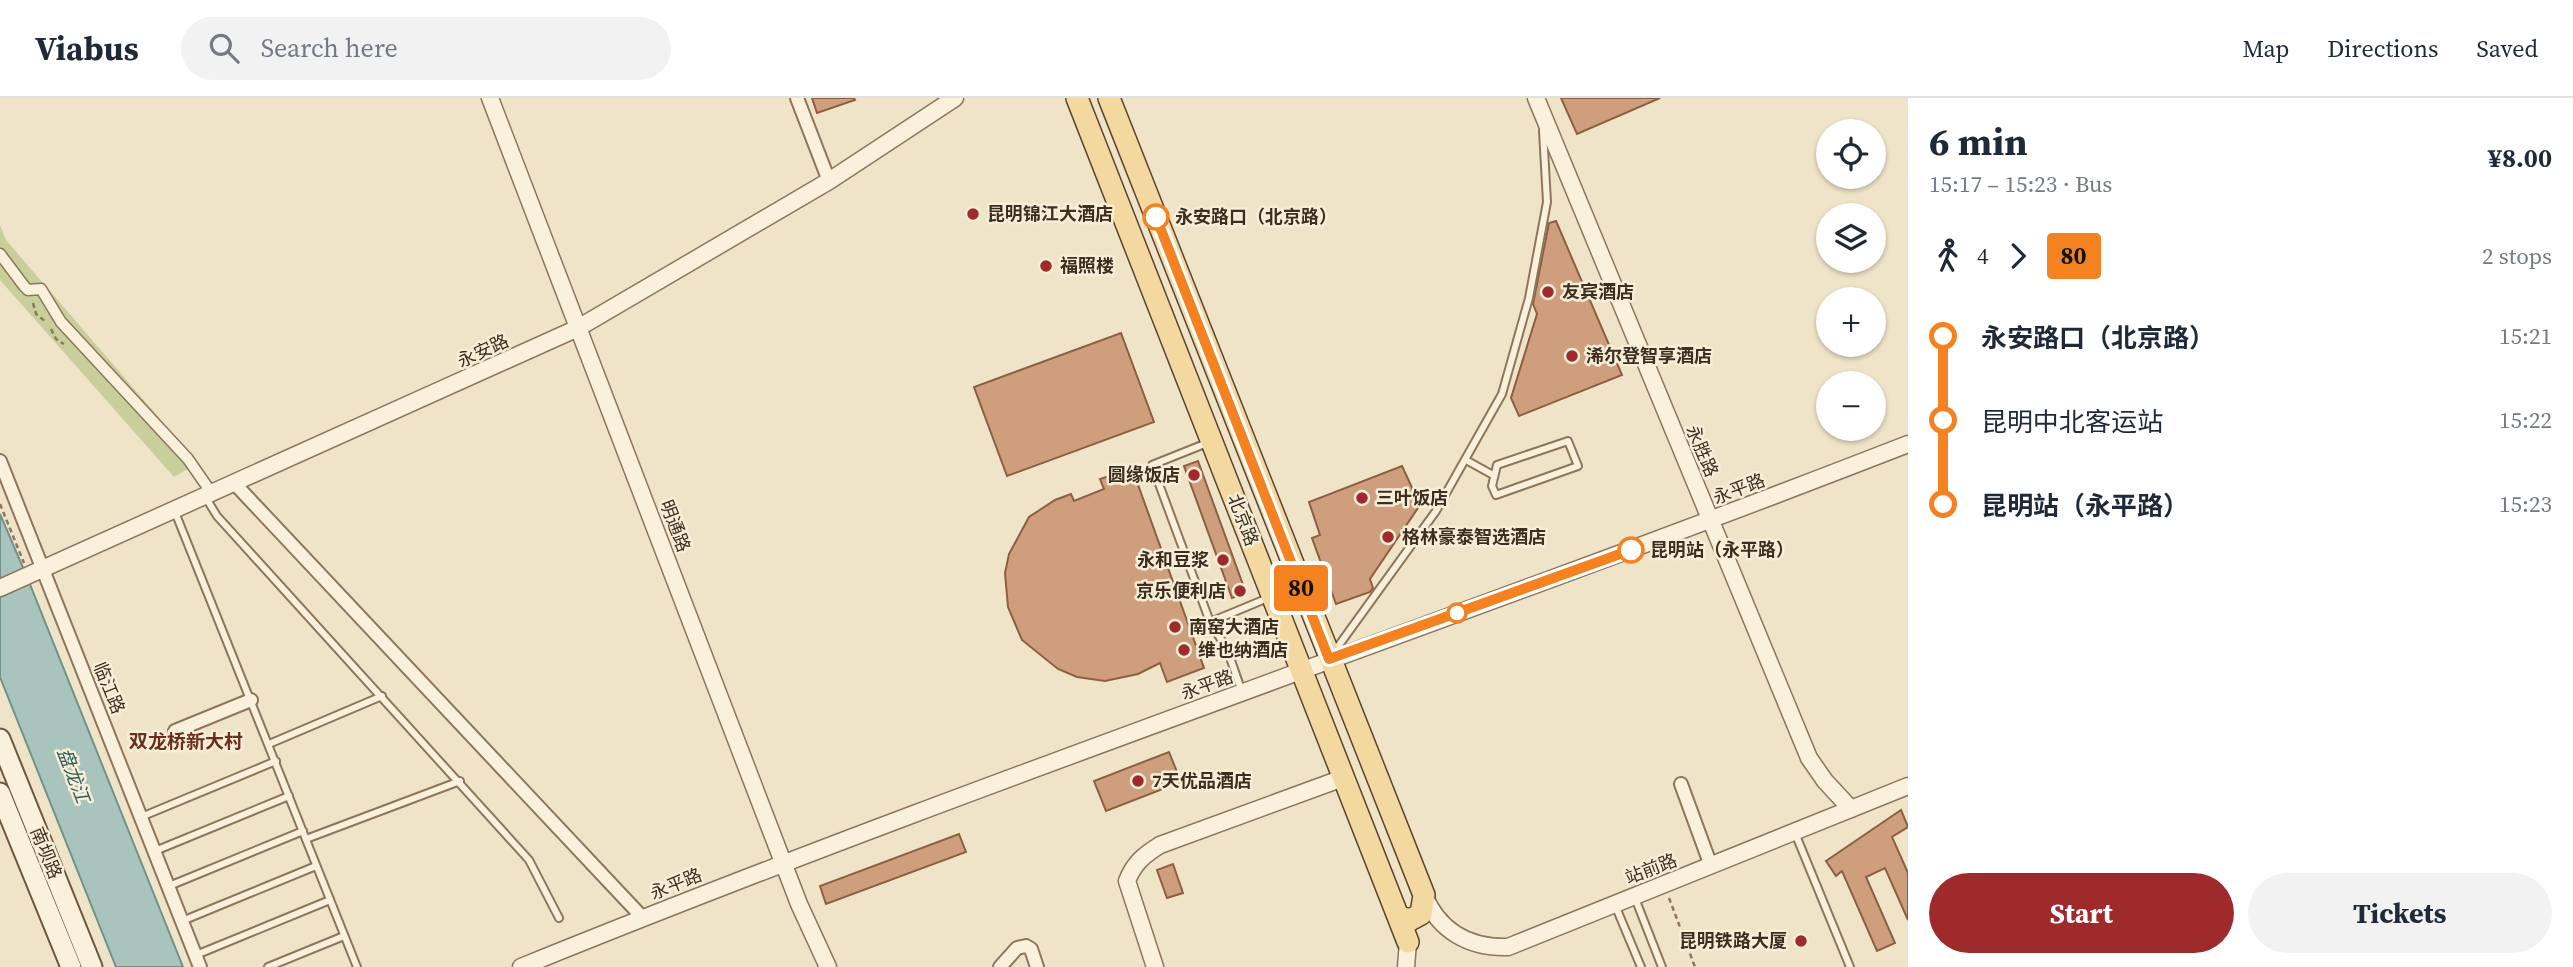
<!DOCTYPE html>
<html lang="en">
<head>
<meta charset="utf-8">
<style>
  :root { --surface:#fff; --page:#f2f2f3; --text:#1f2937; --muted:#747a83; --line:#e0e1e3; --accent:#9e2a2b }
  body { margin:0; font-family:"Source Serif 4","Noto Sans SC",serif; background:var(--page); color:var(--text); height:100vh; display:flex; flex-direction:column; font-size:26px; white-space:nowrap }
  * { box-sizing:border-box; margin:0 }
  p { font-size:23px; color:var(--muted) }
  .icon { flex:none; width:38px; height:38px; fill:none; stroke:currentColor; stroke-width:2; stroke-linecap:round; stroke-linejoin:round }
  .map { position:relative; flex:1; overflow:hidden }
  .sheet { display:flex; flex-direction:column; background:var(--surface); width:665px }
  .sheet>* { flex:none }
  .badge { padding:0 14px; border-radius:5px; font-size:24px; line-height:46px }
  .fabs { position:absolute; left:1816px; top:21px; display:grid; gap:14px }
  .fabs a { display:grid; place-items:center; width:70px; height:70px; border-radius:50%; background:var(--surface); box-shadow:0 2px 5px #0004; font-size:35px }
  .map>.badge { position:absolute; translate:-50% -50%; box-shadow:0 0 0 4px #fff }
  .legs { display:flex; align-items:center; gap:10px; height:77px; padding:0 21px; font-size:23px }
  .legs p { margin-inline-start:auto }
  .headline { display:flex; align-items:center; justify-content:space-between; height:119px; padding:0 21px }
  h1 { font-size:38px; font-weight:700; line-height:52px }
  .button { display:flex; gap:14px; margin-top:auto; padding:14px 21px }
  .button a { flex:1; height:80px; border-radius:42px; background:var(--accent); color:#fff; font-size:28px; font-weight:700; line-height:80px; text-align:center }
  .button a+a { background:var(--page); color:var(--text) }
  ul { padding:0 21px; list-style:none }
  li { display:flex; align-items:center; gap:24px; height:84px; font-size:26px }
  li i { display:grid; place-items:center; width:10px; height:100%; margin:0 9px; background:currentColor }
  li i::after { content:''; width:18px; height:18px; margin:-9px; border:5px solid; border-radius:50%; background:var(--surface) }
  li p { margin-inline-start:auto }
  li:first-child i { background:linear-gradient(#0000 50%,currentColor 0) }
  li:last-child i { background:linear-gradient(currentColor 50%,#0000 0) }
  header { display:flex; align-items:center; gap:42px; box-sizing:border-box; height:98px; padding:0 35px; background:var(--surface); border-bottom:2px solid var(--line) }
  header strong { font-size:33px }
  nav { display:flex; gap:38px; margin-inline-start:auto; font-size:24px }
  .search { width:490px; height:63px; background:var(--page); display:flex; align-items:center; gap:18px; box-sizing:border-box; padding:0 24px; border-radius:38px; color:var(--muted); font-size:26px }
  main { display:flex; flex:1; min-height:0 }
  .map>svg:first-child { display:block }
  .green { fill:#c9cf9b }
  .water { fill:#a9c4bc; stroke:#6f938a; stroke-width:2 }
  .building { fill:#cf9f7d; stroke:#8d5f41; stroke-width:2 }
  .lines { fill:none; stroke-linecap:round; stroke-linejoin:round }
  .service-casing { stroke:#8d765c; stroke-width:10 }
  .pedestrian-casing { stroke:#8d765c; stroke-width:13 }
  .minor-casing { stroke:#8d765c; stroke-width:16 }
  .tertiary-casing { stroke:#8d765c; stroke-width:19 }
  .secondary-casing { stroke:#6f573f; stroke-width:23 }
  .primary-casing { stroke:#5b4430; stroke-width:24 }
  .path { stroke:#8d765c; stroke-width:2.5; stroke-dasharray:5 3.5; stroke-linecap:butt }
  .service { stroke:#faf1dc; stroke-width:6 }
  .pedestrian { stroke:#faf1dc; stroke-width:10 }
  .minor { stroke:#faf1dc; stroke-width:12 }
  .tertiary { stroke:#faf1dc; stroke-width:16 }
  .secondary { stroke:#faf1dc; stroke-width:19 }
  .primary { stroke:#f3d9a0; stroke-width:21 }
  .line-1-casing { stroke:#fff; stroke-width:16 }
  .line-1 { stroke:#f58220; stroke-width:10 }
  .poi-dot { fill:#9e2a2b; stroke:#f7eed8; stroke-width:2.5 }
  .stop-1-dot { fill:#fff; stroke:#f58220; stroke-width:3.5 }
  .labels { text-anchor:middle; stroke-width:5; stroke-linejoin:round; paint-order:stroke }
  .poi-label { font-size:18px; font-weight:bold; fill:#3d2e20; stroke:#f7eed8; text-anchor:start }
  .stop-label { font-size:18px; font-weight:bold; fill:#3d2e20; stroke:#f7eed8; text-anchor:start }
  .street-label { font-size:18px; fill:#3d2e20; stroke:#f7eed8 }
  .neighbourhood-label { font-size:19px; font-weight:bold; fill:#6b2e1e; stroke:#f7eed8 }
  .water-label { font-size:19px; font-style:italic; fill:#2f5d5a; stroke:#f7eed8 }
</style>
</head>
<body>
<header>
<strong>Viabus</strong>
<div class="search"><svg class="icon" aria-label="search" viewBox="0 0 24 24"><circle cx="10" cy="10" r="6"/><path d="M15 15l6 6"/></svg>Search here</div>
<nav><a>Map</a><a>Directions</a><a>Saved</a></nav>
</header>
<main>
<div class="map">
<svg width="1908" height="869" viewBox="0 0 1908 869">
  <rect width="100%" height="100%" fill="#f0e4c8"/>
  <path class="green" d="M0 127 6 142 198 365 174 379 0 182Z"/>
  <path class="water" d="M0 416 27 479 183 869H116L0 579Z"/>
  <g class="building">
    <path d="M812 0H854L855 2 817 15Z"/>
    <path d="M1561 0H1660L1577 36Z"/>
    <path d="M1556 123 1622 277 1519 318 1511 300 1537 216 1533 206 1549 125Z"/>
    <path d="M1121 235 1154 324 1007 378 974 289Z"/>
    <path d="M1198 363 1246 495 1232 500 1184 368Z"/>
    <path d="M1402 368 1420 407 1370 481 1373 490 1370 494 1336 506 1312 440 1320 437 1309 404Z"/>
    <path d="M1132 370 1204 570 1167 584 1160 565 1138 576 1105 583 1077 579 1058 571 1022 542 1008 509 1005 475 1009 456 1029 419 1055 402 1071 396 1074 403 1104 391 1100 381Z"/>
    <path d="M1169 654 1181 684 1106 713 1094 683Z"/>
    <path d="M1901 712 1908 729 1892 739 1908 775V822L1885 770 1866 779 1895 845 1877 853 1842 773 1836 778 1826 763Z"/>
    <path d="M959 736 966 754 826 806 820 788Z"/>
    <path d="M1173 766 1183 795 1167 800 1157 772Z"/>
  </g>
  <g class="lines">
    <g class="service-casing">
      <g id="service">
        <path d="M1568 343 1578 368 1496 397 1492 388 1497 367Z"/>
        <path d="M1207 345 1152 367 1210 524 1268 500"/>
        <path d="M1466 362 1493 377"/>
        <path d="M206 400 217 418 529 762 559 820"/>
        <path d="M175 414 357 869"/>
        <path d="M1210 524 1227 551 1242 594"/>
        <path d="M1334 554 1436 413 1502 296 1529 200 1547 104 1543 33"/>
        <path d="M269 646 382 598"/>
        <path d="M141 719 276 663"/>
        <path d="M1795 735 1850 869"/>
        <path d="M306 741 460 683"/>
        <path d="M155 753 289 698"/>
        <path d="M169 788 303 733"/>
        <path d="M1635 800 1662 869"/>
        <path d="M1615 807 1641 869"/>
        <path d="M182 823 316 768"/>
        <path d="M196 857 330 802"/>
        <path d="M268 869 344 838"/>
      </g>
    </g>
    <g class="pedestrian-casing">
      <path id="pedestrian" d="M0 156 24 188 28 192 41 191 61 224 188 361 213 397"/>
    </g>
    <g class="minor-casing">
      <g id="minor">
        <path d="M797 0 829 83"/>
        <path d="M0 363 200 869"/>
        <path d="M236 387 643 820"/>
        <path d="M175 633 251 602"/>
        <path d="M1681 686 1711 768"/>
        <path d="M1000 869 1017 850 1026 848 1031 851 1037 869"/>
      </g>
    </g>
    <g class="tertiary-casing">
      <g id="tertiary">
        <path d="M490 0 799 806 828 869"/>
        <path d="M1536 0 1809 660 1825 683 1851 711"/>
        <path d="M0 490 578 230 829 83 955 0"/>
        <path d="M1424 797C1439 833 1469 850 1508 849L1908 688"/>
        <path d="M521 869C979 683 1448 525 1908 346"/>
        <path d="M1155 869 1127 783C1134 765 1144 757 1160 747L1343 680"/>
        <path d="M1406 869 1408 844"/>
      </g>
    </g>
    <g class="secondary-casing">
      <g id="secondary">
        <path d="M0 641 92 869"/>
        <path d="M0 695 71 869"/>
      </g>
    </g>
    <g class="primary-casing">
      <g id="primary">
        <path d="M1077 0 1408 844"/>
        <path d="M1109 0 1424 797 1421 816 1410 822 1399 819"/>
      </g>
    </g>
    <g class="path">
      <path d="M33 205 36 216 46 224"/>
      <path d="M51 231 56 241 64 246"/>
      <path d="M0 406 24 465"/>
      <path d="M1669 800 1695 869"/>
    </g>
    <use href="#service" class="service"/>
    <use href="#pedestrian" class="pedestrian"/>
    <use href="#minor" class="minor"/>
    <use href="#tertiary" class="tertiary"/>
    <use href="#secondary" class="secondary"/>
    <use href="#primary" class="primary"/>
  </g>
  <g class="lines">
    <g class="line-1-casing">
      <path id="line-1" d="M1156 119 1329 561 1631 452"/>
    </g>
    <use href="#line-1" class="line-1"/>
  </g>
  <g class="poi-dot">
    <circle cx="973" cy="116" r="7"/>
    <circle cx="1046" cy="168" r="7"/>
    <circle cx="1548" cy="194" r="7"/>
    <circle cx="1572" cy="258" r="7"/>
    <circle cx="1194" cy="377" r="7"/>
    <circle cx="1362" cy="400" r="7"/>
    <circle cx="1388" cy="439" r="7"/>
    <circle cx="1223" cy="462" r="7"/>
    <circle cx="1240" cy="493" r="7"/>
    <circle cx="1175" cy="529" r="7"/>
    <circle cx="1184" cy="552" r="7"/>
    <circle cx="1138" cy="683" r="7"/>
    <circle cx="1801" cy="843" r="7"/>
  </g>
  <g class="stop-1-dot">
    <circle cx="1156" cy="119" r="12"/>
    <circle cx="1631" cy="452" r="12"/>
    <circle cx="1457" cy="515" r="9"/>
  </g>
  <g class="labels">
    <g class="poi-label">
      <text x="987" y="122">昆明锦江大酒店</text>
      <text x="1060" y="174">福照楼</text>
      <text x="1562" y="200">友宾酒店</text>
      <text x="1586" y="264">浠尔登智享酒店</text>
      <text x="1180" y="383" text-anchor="end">圆缘饭店</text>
      <text x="1376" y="406">三叶饭店</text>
      <text x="1402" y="445">格林豪泰智选酒店</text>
      <text x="1209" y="468" text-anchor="end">永和豆浆</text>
      <text x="1226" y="499" text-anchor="end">京乐便利店</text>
      <text x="1189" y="535">南窑大酒店</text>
      <text x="1198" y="558">维也纳酒店</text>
      <text x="1152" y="689">7天优品酒店</text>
      <text x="1787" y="849" text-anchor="end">昆明铁路大厦</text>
    </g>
    <g class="stop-label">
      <text x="1175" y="125">永安路口（北京路）</text>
      <text x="1650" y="458">昆明站（永平路）</text>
    </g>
    <g class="street-label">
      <text transform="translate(483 253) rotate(-25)" y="6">永安路</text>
      <text transform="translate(1702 353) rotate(67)" y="6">永胜路</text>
      <text transform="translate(1739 391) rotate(-21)" y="6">永平路</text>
      <text transform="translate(1243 422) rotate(69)" y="6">北京路</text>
      <text transform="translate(675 428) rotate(69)" y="6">明通路</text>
      <text transform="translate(1207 587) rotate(-20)" y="6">永平路</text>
      <text transform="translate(109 590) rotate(68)" y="6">临江路</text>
      <text transform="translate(46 755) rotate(68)" y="6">南坝路</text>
      <text transform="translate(1651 771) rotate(-21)" y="6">站前路</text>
      <text transform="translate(676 786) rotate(-22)" y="6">永平路</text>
    </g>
    <g class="neighbourhood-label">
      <text x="186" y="650">双龙桥新大村</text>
    </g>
    <g class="water-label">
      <text transform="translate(74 677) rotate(69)" y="7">盘龙江</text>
    </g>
  </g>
</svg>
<div class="fabs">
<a><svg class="icon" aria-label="locate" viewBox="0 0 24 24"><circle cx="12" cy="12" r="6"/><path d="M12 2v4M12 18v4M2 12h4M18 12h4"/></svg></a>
<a><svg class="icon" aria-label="layers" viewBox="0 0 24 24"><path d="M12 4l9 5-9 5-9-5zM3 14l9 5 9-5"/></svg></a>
<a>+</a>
<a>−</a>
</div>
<b class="badge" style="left:1301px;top:490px;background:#f58220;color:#111">80</b>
</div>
<section class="sheet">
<div class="headline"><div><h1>6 min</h1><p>15:17 – 15:23 · Bus</p></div><b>¥8.00</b></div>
<div class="legs"><svg class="icon" aria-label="walk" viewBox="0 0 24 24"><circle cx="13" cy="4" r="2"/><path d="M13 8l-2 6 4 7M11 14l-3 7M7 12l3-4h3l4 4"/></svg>4<svg class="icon" aria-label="forward" viewBox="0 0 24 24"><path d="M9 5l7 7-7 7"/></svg><b class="badge" style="background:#f58220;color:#111">80</b><p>2 stops</p></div>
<ul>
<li><i style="color:#f58220"></i><b>永安路口（北京路）</b><p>15:21</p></li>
<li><i style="color:#f58220"></i><span>昆明中北客运站</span><p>15:22</p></li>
<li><i style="color:#f58220"></i><b>昆明站（永平路）</b><p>15:23</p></li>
</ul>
<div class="button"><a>Start</a><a>Tickets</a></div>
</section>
</main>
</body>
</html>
